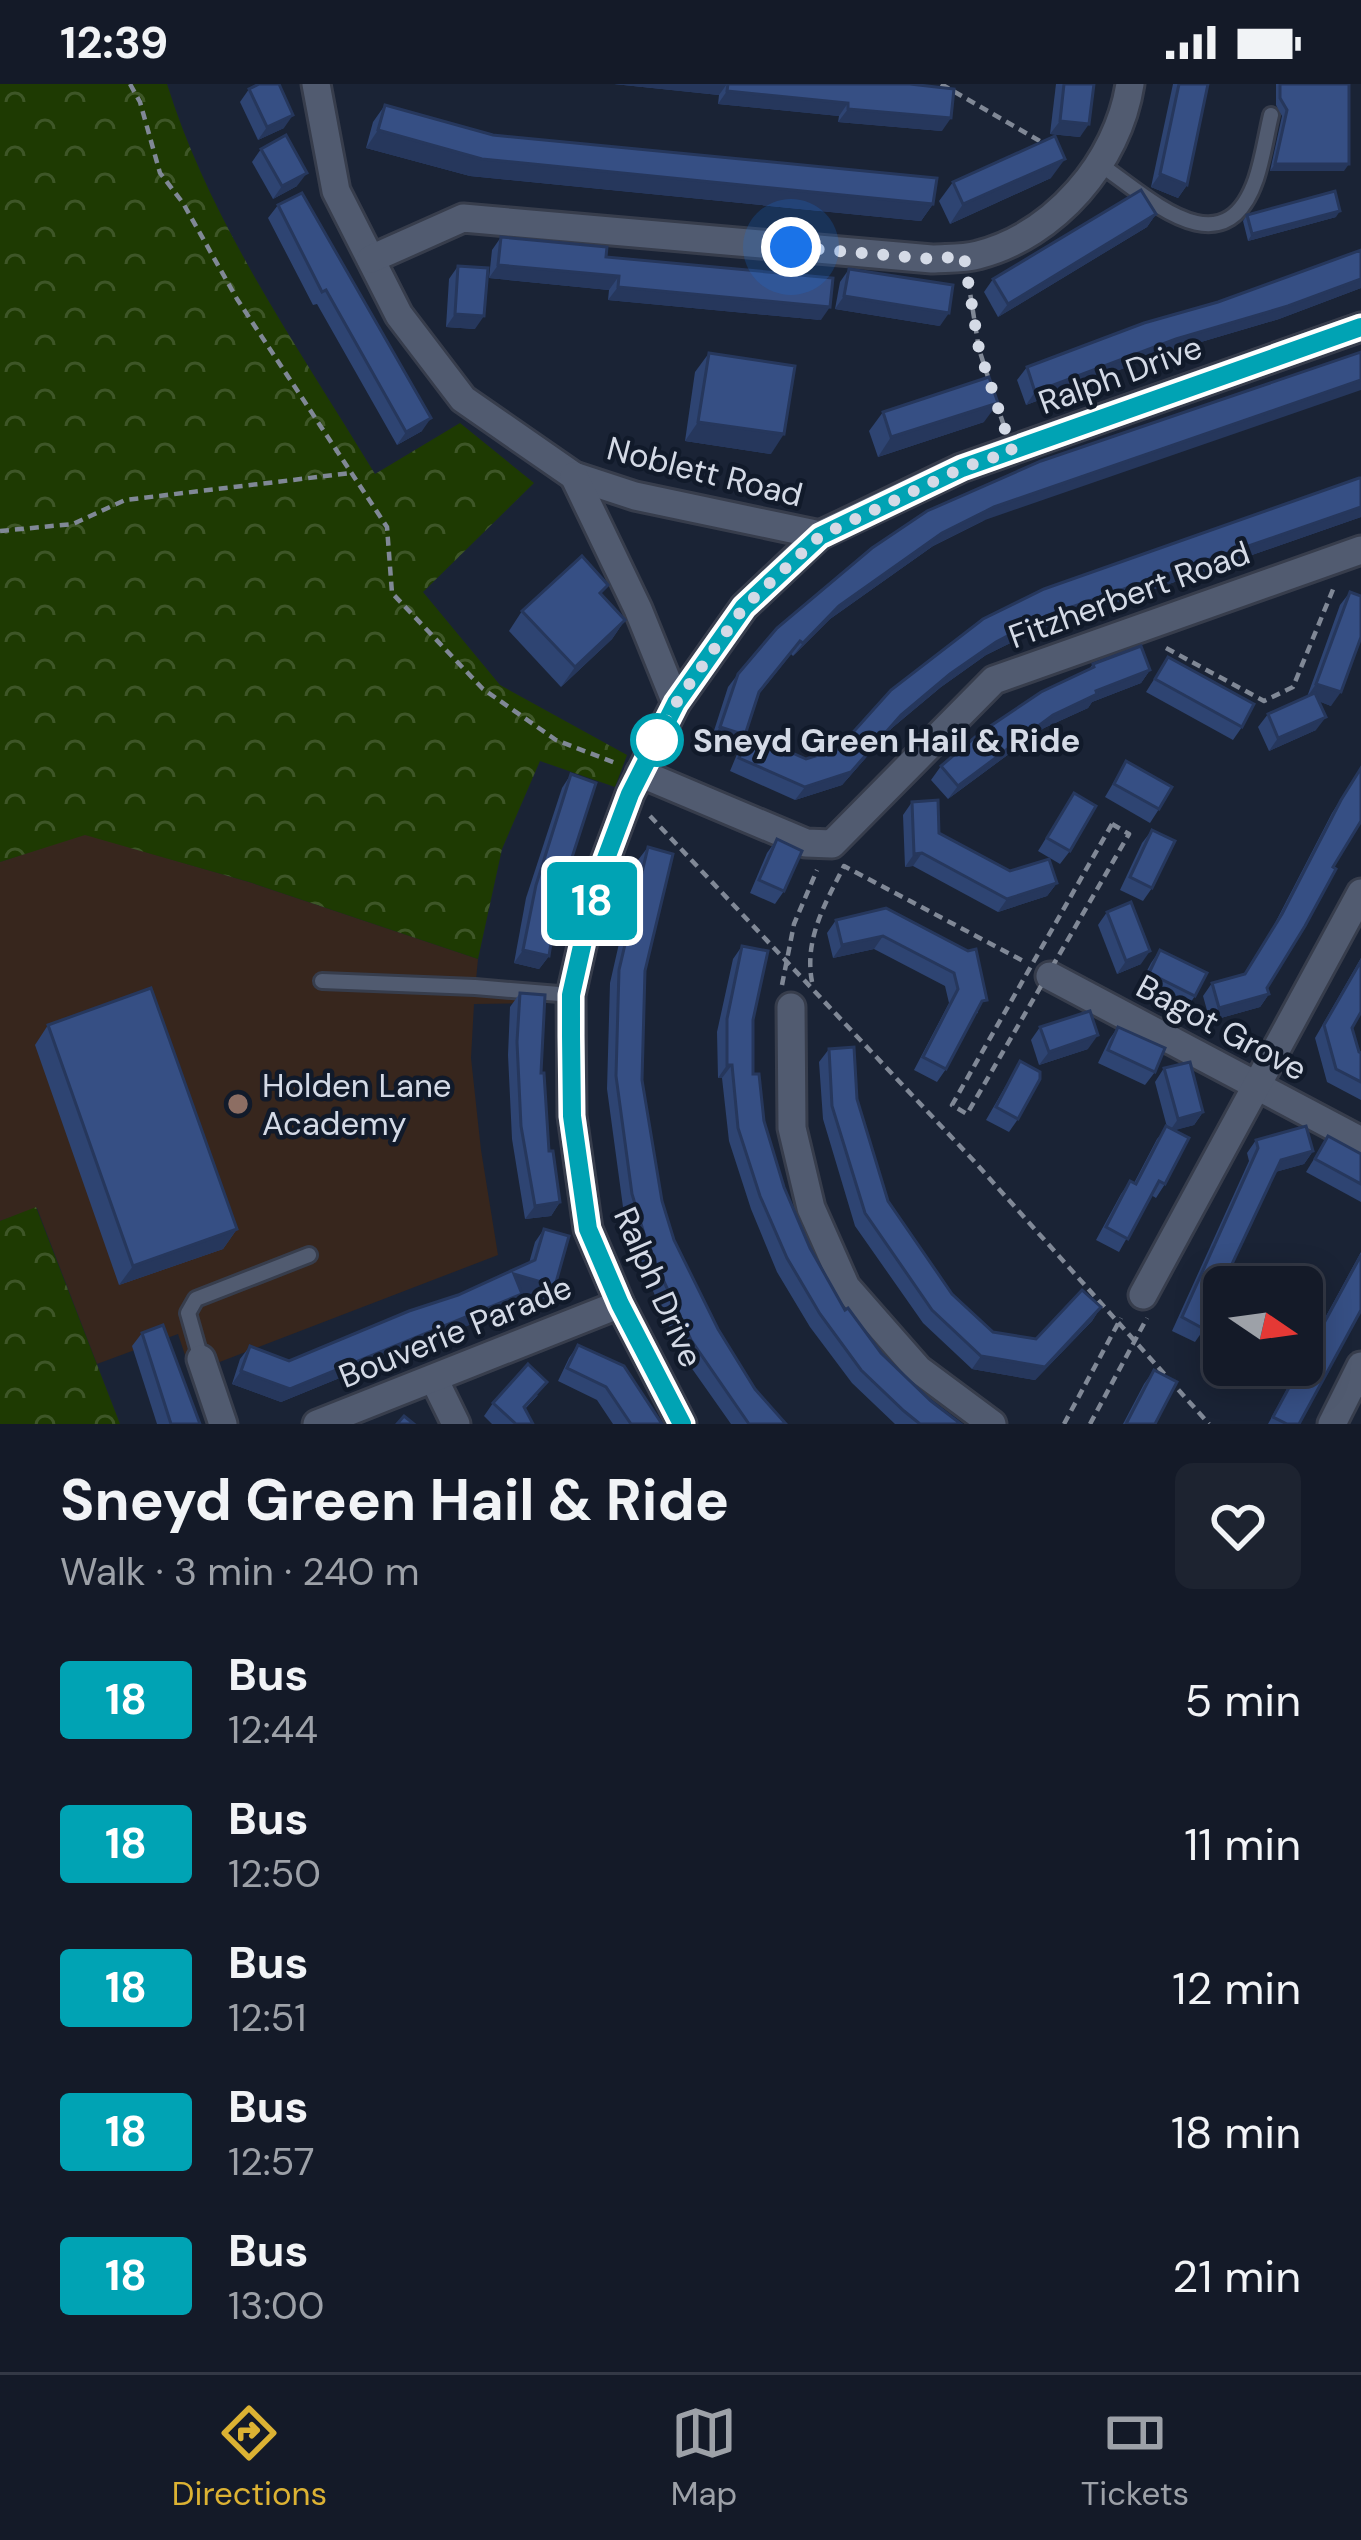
<!DOCTYPE html>
<html lang="en">
<head>
<meta charset="utf-8">
<style>
  :root { --surface:#141a28; --page:#1d2330; --text:#f1f3f6; --muted:#9da1a8; --line:#333845; --accent:#dcb233 }
  body { margin:0; font-family:"DM Sans",sans-serif; background:var(--page); color:var(--text); height:100vh; display:flex; flex-direction:column; font-size:45px; white-space:nowrap }
  * { box-sizing:border-box; margin:0 }
  p { font-size:39px; color:var(--muted) }
  .icon { flex:none; width:66px; height:66px; fill:none; stroke:currentColor; stroke-width:2; stroke-linecap:round; stroke-linejoin:round }
  .map { position:relative; height:1340px; overflow:hidden }
  .sheet { display:flex; flex-direction:column; background:var(--surface); flex:1 }
  .sheet>* { flex:none }
  .badge { padding:0 24px; border-radius:9px; font-size:42px; line-height:78px }
  .needle { width:78px; rotate:103deg }
  .controls { position:absolute; left:1203px; top:1182px; display:grid; gap:24px }
  .controls a { display:grid; place-items:center; width:120px; height:120px; border-radius:18px; background:var(--surface); box-shadow:0 6px 30px #0003,0 0 0 3px var(--line); font-size:60px }
  .you { position:absolute; width:60px; height:60px; margin:-30px; border:9px solid #fff; border-radius:50%; background:#1a73e8; box-shadow:0 0 0 18px #1a73e833 }
  .map>.badge { position:absolute; translate:-50% -50%; box-shadow:0 0 0 6px #fff }
  .round { display:grid; place-items:center; flex:none; width:126px; height:126px; border-radius:18px; background:var(--page) }
  .summary { display:flex; align-items:center; justify-content:space-between; height:204px; padding:0 60px }
  h1 { font-size:57px; font-weight:700; line-height:90px }
  ul { padding:0; list-style:none }
  li { display:flex; align-items:center; gap:36px; height:144px; padding:0 60px }
  li div { flex:1 }
  li b { display:block; font-size:45px }
  li em { font-style:normal }
  li .badge { min-width:132px; font-weight:700; text-align:center }
  .status { display:flex; justify-content:space-between; align-items:center; height:84px; padding:0 60px; background:var(--surface); direction:ltr }
  .status svg { height:33px; fill:currentColor }
  .tabs { display:flex; justify-content:space-around; align-items:center; height:168px; border-top:3px solid var(--line); background:var(--surface); font-size:33px; color:var(--muted) }
  .tabs a { display:grid; justify-items:center; gap:6px }
  .tabs .on { color:var(--accent) }
  .map>svg:first-child { display:block }
  .education { fill:#37261d }
  .park { fill:url(#park-crowns) }
  .lines { fill:none; stroke-linecap:round; stroke-linejoin:round }
  .service-casing { stroke:#373d4c; stroke-width:20 }
  .minor-casing { stroke:#373d4c; stroke-width:33 }
  .path { stroke:#808896; stroke-width:4.5; stroke-dasharray:9 6; stroke-linecap:butt }
  .service { stroke:#515b70; stroke-width:14 }
  .minor { stroke:#515b70; stroke-width:27 }
  .wall { fill:#2e4472 }
  .shaded-wall { fill:#26375c }
  .building { fill:#364f84; stroke:#26375c; stroke-width:3 }
  .line-casing { stroke:#fff; stroke-width:27 }
  .line { stroke:#00a3b4; stroke-width:18 }
  .walk { stroke:#d4dae6; stroke-width:12; stroke-dasharray:0 21.6 }
  .stop-dot { fill:#fff; stroke:#00a3b4; stroke-width:6 }
  .education-dot { fill:#8d6e63; stroke:#111a2a; stroke-width:4.5 }
  .labels { text-anchor:middle; stroke-width:9; stroke-linejoin:round; paint-order:stroke }
  .street-label { font-size:33px; fill:#d4dae6; stroke:#111a2a }
  .stop-label { font-size:33px; font-weight:bold; fill:#d4dae6; stroke:#111a2a; text-anchor:start }
  .poi-label { font-size:33px; fill:#d4dae6; stroke:#111a2a; text-anchor:start }
</style>
</head>
<body>
<div class="status"><b>12:39</b><svg viewBox="0 0 49 12"><path d="M0 12V9h3v3zM5 12V6h3v6zM10 12V3h3v9zM15 12V0h3v12zM26 1h20v11H26zM47 4h2v5h-2z"/></svg></div>
<div class="map">
<svg width="1361" height="1340" viewBox="0 0 1361 1340">
  <defs>
    <pattern id="park-crowns" width="20" height="18" patternUnits="userSpaceOnUse" patternTransform="scale(3)"><rect width="20" height="18" fill="#1e3a02"/><path d="M2 6a3 3 0 1 1 6 0M12 15a3 3 0 1 1 6 0" fill="none" stroke="#3e5627"/></pattern>
  </defs>
  <rect width="100%" height="100%" fill="#1a2335"/>
  <path class="education" d="M84 750 249 798 478 875 476 896 553 903V919L474 920 471 974 481 1066 498 1171 191 1289 178 1250 97 1280 37 1124 0 1137V778Z"/>
  <g class="park">
    <path d="M0 0H167C211 141 299 264 375 390L460 339 534 399 423 508 500 601 627 671 615 703 540 677 502 765 478 875 249 798 85 751 0 778Z"/>
    <path d="M36 1123 120 1340H0V1137Z"/>
  </g>
  <g class="lines">
    <g class="service-casing">
      <g id="service">
        <path d="M1101 81C1149 114 1224 188 1256 95 1263 74 1266 52 1271 31"/>
        <path d="M322 897 475 903 571 911"/>
        <path d="M201 1275 188 1229 196 1215 309 1171"/>
      </g>
    </g>
    <g class="minor-casing">
      <g id="minor">
        <path d="M316 0 336 107 399 231 463 315 574 392 635 412 820 451"/>
        <path d="M371 175 463 134 932 175C947 174 964 175 978 171 1055 151 1118 78 1130 0"/>
        <path d="M574 392 638 525 676 619"/>
        <path d="M640 689 806 759 832 760 994 596 1361 466"/>
        <path d="M1050 892 1361 1057"/>
        <path d="M791 923 792 1044 811 1124 846 1203 918 1285 992 1340"/>
        <path d="M1143 1211 1361 809"/>
        <path d="M201 1275 223 1340"/>
        <path d="M434 1295 456 1340"/>
        <path d="M317 1340 620 1220"/>
        <path d="M682 1340 620 1220 588 1145 572 1032 571 911 595 804 630 710 676 619 744 523 820 451 961 384 1361 243"/>
        <path d="M1332 1340 1361 1282"/>
      </g>
    </g>
    <g class="path">
      <path d="M130 0 140 18 160 89 183 119 237 215 387 443 392 509 483 605 556 656 618 680"/>
      <path d="M941 0 1045 60"/>
      <path d="M968 196 979 265 989 296"/>
      <path d="M996 318 1004 342"/>
      <path d="M0 447 73 440 125 416 351 389"/>
      <path d="M1166 564 1264 617 1293 603 1334 503"/>
      <path d="M650 732 973 1076 1209 1340"/>
      <path d="M1112 740 1129 750 967 1030 952 1021Z"/>
      <path d="M812 898C804 855 825 820 844 782L1027 879"/>
      <path d="M782 901 794 840 817 786"/>
      <path d="M1064 1340 1121 1234"/>
      <path d="M1090 1340 1147 1234"/>
    </g>
    <use href="#service" class="service"/>
    <use href="#minor" class="minor"/>
  </g>
  <g class="wall">
    <path d="M614 0H910L942 47 838 38 839 32 718 20 719 11Z"/>
    <path d="M1056 0H1094L1080 53 1050 50Z"/>
    <path d="M1173 0H1208L1187 101 1178 114 1151 103Z"/>
    <path d="M1276 0H1349L1344 87H1270L1282 32 1276 21Z"/>
    <path d="M249 5 284 44 258 56 240 18Z"/>
    <path d="M385 21 493 51 933 120 921 137 470 92 366 64 373 38Z"/>
    <path d="M261 65 297 102 273 115 252 78Z"/>
    <path d="M1051 94 950 140 939 117 953 98Z"/>
    <path d="M278 121 422 347 397 361 317 220 313 221 268 134Z"/>
    <path d="M1156 130 1147 143 998 233 984 208 993 195Z"/>
    <path d="M1247 131 1336 133 1248 157 1243 137Z"/>
    <path d="M501 153 606 173 821 236 608 216 609 206 489 194 492 166Z"/>
    <path d="M1361 166V204L1279 235 1167 268 1026 321 1017 296 1027 283 1218 218Z"/>
    <path d="M458 182 475 245 446 243 449 195Z"/>
    <path d="M849 185 940 242 835 225 840 198Z"/>
    <path d="M709 269 771 370 685 357 695 288Z"/>
    <path d="M883 328 984 338 878 373 869 347Z"/>
    <path d="M1361 394V433L1037 546 986 571 941 603 892 644 842 701 795 716 730 687 740 663 749 650 806 675 838 665 891 606Z"/>
    <path d="M985 436 933 462 830 535 793 572 791 570 758 611 736 664 711 656 728 603 738 590 872 464Z"/>
    <path d="M1350 508 1331 622 1319 617 1316 646 1269 667 1258 643 1268 630 1307 613 1340 521Z"/>
    <path d="M602 510 625 536 612 555 561 603 509 547 522 527Z"/>
    <path d="M1168 573 1242 643 1233 656 1146 608Z"/>
    <path d="M1093 580 1150 586 1141 599 1092 618 1088 624 1044 644 948 715 931 696 941 682 1089 585Z"/>
    <path d="M1126 677 1159 725 1150 739 1105 713Z"/>
    <path d="M1361 683 1333 783 1267 904 1269 910 1260 923 1210 937 1203 912 1212 899 1244 890 1273 843 1332 729Z"/>
    <path d="M571 690 557 820 549 872 539 885 514 879 526 814 562 704Z"/>
    <path d="M1074 709 1070 767 1060 780 1038 767Z"/>
    <path d="M912 718 939 749 1010 787 1057 799 1047 812 998 828 913 782 905 783 903 731Z"/>
    <path d="M1152 746V804L1143 817 1120 806 1142 759Z"/>
    <path d="M777 755 784 807 775 820 750 809 767 769Z"/>
    <path d="M648 763 642 996 662 1117 674 1156 718 1245 755 1305 786 1340H731L681 1269 639 1176 623 1123 607 1005 610 899 638 776Z"/>
    <path d="M1107 828 1141 880 1117 890 1098 841Z"/>
    <path d="M836 836 968 867 978 929 975 930 946 985 937 998 914 986 949 919 945 902 874 865 833 874 827 849Z"/>
    <path d="M742 862 753 936V990L764 1037 784 1103 810 1164 845 1226 881 1269 931 1317 961 1340H895L852 1299 810 1243 777 1188 751 1125 729 1057 722 994H718L717 948 733 875Z"/>
    <path d="M1160 866 1195 912 1186 925 1139 902 1151 879Z"/>
    <path d="M1361 874V928L1352 944 1359 968 1361 969V1016L1327 998 1315 954Z"/>
    <path d="M520 909 541 989 549 1067 560 1118 551 1132 525 1135 512 1055 508 971 510 923Z"/>
    <path d="M48 941 237 1145 223 1165 119 1201 35 961Z"/>
    <path d="M1040 943 1088 965 1039 981 1031 956Z"/>
    <path d="M1118 943 1155 988 1145 1001 1098 979 1109 956Z"/>
    <path d="M829 965 857 1015 888 1117 952 1210 993 1248 1036 1255 1101 1223 1092 1237 1035 1296 972 1285 923 1239 855 1142 823 1035 819 978Z"/>
    <path d="M1020 977 1018 1035 1009 1048 986 1036Z"/>
    <path d="M1164 984 1203 1028 1194 1041 1174 1046 1165 1100 1156 1114 1151 1111 1119 1168 1096 1156 1121 1110 1130 1097 1134 1099 1157 1055 1167 1043 1155 998Z"/>
    <path d="M1328 1052 1361 1070V1118L1306 1088Z"/>
    <path d="M1256 1056 1313 1067 1304 1080 1275 1088 1224 1197 1204 1245 1195 1258 1172 1247 1249 1077 1247 1069Z"/>
    <path d="M544 1145 545 1215 522 1209 513 1223 281 1318 232 1300 240 1275 250 1262 289 1277 458 1211 529 1179 535 1158Z"/>
    <path d="M1361 1168V1226L1299 1340H1268L1300 1281H1302V1276Z"/>
    <path d="M142 1249 200 1340H157L132 1262Z"/>
    <path d="M578 1261 662 1340H613L597 1316 558 1297 569 1274Z"/>
    <path d="M1154 1286 1155 1340H1123L1144 1300Z"/>
    <path d="M538 1311 525 1325 533 1340H492L484 1332 493 1319Z"/>
  </g>
  <g class="shaded-wall">
    <path d="M614 0H727L719 11Z"/>
    <path d="M727 7 848 19 839 32 718 20Z"/>
    <path d="M848 25 951 34 942 47 838 38Z"/>
    <path d="M293 31 284 44 258 56 267 43Z"/>
    <path d="M1060 37 1089 40 1080 53 1050 50Z"/>
    <path d="M378 46 933 120 921 137 470 92 366 64Z"/>
    <path d="M1065 75 1051 94 950 140 963 120Z"/>
    <path d="M1275 80H1349L1344 87H1270Z"/>
    <path d="M307 89 297 102 273 115 282 102Z"/>
    <path d="M1160 90 1187 101 1178 114 1151 103Z"/>
    <path d="M1340 127 1336 133 1248 157 1252 150Z"/>
    <path d="M1156 130 1147 143 998 233 1008 220Z"/>
    <path d="M498 181 619 192 609 206 489 194Z"/>
    <path d="M1361 195V204L1279 235 1167 268 1026 321 1035 308 1176 255Z"/>
    <path d="M618 203 830 223 821 236 608 216Z"/>
    <path d="M844 212 949 229 940 242 835 225Z"/>
    <path d="M455 230 484 232 475 245 446 243Z"/>
    <path d="M1361 296V306L985 436 933 462 830 535 793 572 803 559 839 522 942 449 994 423Z"/>
    <path d="M998 319 984 338 878 373 891 353Z"/>
    <path d="M431 334 422 347 397 361 406 348Z"/>
    <path d="M698 338 784 350 771 370 685 357Z"/>
    <path d="M1361 423V433L1037 546 986 571 941 603 892 644 842 701 795 716 805 703 901 631 950 590 996 558 1046 532Z"/>
    <path d="M625 536 612 555 561 603 575 583Z"/>
    <path d="M1150 586 1141 599 1092 618 1088 624 1044 644 948 715 958 702 1053 631 1096 607Z"/>
    <path d="M1316 600 1341 608 1331 622 1307 613Z"/>
    <path d="M1326 633 1316 646 1269 667 1278 654Z"/>
    <path d="M720 643 745 651 736 664 711 656Z"/>
    <path d="M922 769 913 782 905 783 914 770Z"/>
    <path d="M1057 799 1047 812 998 828 1007 815Z"/>
    <path d="M883 852 874 865 833 874 842 861Z"/>
    <path d="M523 866 549 872 539 885 514 879Z"/>
    <path d="M1150 867 1141 880 1117 890 1126 877Z"/>
    <path d="M1269 910 1260 923 1210 937 1219 924Z"/>
    <path d="M1098 951 1088 965 1039 981 1049 968Z"/>
    <path d="M727 981H732L722 994H718Z"/>
    <path d="M1203 1028 1194 1041 1169 1048 1178 1035Z"/>
    <path d="M1313 1067 1304 1080 1272 1089 1281 1076Z"/>
    <path d="M560 1118 551 1132 525 1135 535 1122Z"/>
    <path d="M237 1145 223 1165 119 1201 133 1182Z"/>
    <path d="M514 1190 555 1202 545 1215 504 1204Z"/>
    <path d="M522 1210 513 1223 281 1318 232 1300 241 1287 290 1305Z"/>
    <path d="M1101 1223 1092 1237 1035 1296 972 1285 981 1272 1045 1283Z"/>
  </g>
  <g class="building">
    <path d="M259 0H279L293 31 267 43 249 5Z"/>
    <path d="M728 0H910L954 5 951 34 848 25V19L727 7Z"/>
    <path d="M1064 0H1094L1089 40 1060 37Z"/>
    <path d="M1179 0H1208L1187 101 1160 90Z"/>
    <path d="M1280 0H1349V80H1275L1287 26 1280 14Z"/>
    <path d="M385 21 493 51 937 94 933 120 482 75 378 46Z"/>
    <path d="M286 51 307 89 282 102 261 65Z"/>
    <path d="M1055 52 1065 75 963 120 953 98Z"/>
    <path d="M1141 106 1156 130 1008 220 993 195Z"/>
    <path d="M1335 107 1340 127 1252 150 1247 131Z"/>
    <path d="M302 109 431 334 406 348 326 206 322 208 278 121Z"/>
    <path d="M501 153 607 163 606 173 833 194 830 223 618 203 619 192 498 181Z"/>
    <path d="M1361 166V195L1288 222 1176 255 1035 308 1027 283 1144 239 1218 218Z"/>
    <path d="M458 182 488 184 484 232 455 230Z"/>
    <path d="M849 185 953 201 949 229 844 212Z"/>
    <path d="M1361 268V296L994 423 942 449 839 522 803 559 800 557 759 608 745 651 720 643 738 590 777 544 872 464 927 427 1041 377Z"/>
    <path d="M709 269 795 282 784 350 698 338Z"/>
    <path d="M989 293 998 319 891 353 883 328Z"/>
    <path d="M1359 394H1361V423L1046 532 996 558 950 590 901 631 851 688 805 703 739 674 749 650 806 675 838 665 891 606 983 535 1044 505Z"/>
    <path d="M582 472 608 501 600 509 625 536 575 583 522 527Z"/>
    <path d="M1350 508 1361 512V553L1341 608 1316 600Z"/>
    <path d="M1141 562 1150 586 1096 607 1097 610 1053 631 958 702 941 682 980 649 1041 608 1094 583 1093 580Z"/>
    <path d="M1168 573 1254 620 1242 643 1155 595Z"/>
    <path d="M1315 609 1326 633 1278 654 1268 630Z"/>
    <path d="M1126 677 1172 703 1159 725 1114 700Z"/>
    <path d="M1361 684V737L1333 783 1336 785 1305 842 1267 904 1269 910 1219 924 1212 899 1245 890 1282 830 1341 716Z"/>
    <path d="M571 690 596 699 557 820 549 872 523 866 536 801Z"/>
    <path d="M1074 709 1096 722 1070 767 1047 754Z"/>
    <path d="M938 716 939 749 1010 787 1049 775 1057 799 1007 815 922 769 914 770 912 718Z"/>
    <path d="M1152 746 1175 757 1152 804 1130 793Z"/>
    <path d="M777 755 802 767 784 807 759 796Z"/>
    <path d="M648 763 673 770 645 887 642 996 662 1117 674 1156 718 1245 755 1305 786 1340H749L691 1256 648 1163 632 1110 616 992 619 886Z"/>
    <path d="M1131 818 1150 867 1126 877 1107 828Z"/>
    <path d="M886 824 968 867 976 865 987 916 982 917 946 985 923 973 958 905 954 889 883 852 842 861 836 836Z"/>
    <path d="M742 862 768 867 753 936V990H759L764 1037 784 1103 810 1164 845 1226 848 1224 881 1269 931 1317 961 1340H920L904 1327 861 1286 820 1230 787 1174 760 1112 738 1044 732 981H727V935Z"/>
    <path d="M1160 866 1207 889 1195 912 1149 889Z"/>
    <path d="M1361 877V928L1352 944 1359 968 1361 969V998L1336 985 1324 941Z"/>
    <path d="M151 904 237 1145 133 1182 48 941Z"/>
    <path d="M520 909 545 911 541 989H544L549 1067H553L560 1118 535 1122 521 1042 517 958Z"/>
    <path d="M1090 927 1098 951 1049 968 1040 943Z"/>
    <path d="M1118 943 1165 964 1155 988 1108 966Z"/>
    <path d="M854 963 857 1015 888 1117 952 1210 993 1248 1036 1255 1082 1206 1101 1223 1045 1283 981 1272 932 1226 865 1129 832 1022 829 965Z"/>
    <path d="M1020 977 1040 988V995L1018 1035 996 1023Z"/>
    <path d="M1190 978 1203 1028 1178 1035 1164 984Z"/>
    <path d="M1166 1042 1189 1054 1165 1100 1159 1097 1128 1155 1106 1143 1130 1097 1136 1100Z"/>
    <path d="M1306 1042 1313 1067 1281 1076 1224 1197 1228 1199 1224 1203V1207L1204 1245 1182 1233 1258 1064 1256 1056Z"/>
    <path d="M1328 1052 1361 1070V1100L1315 1075Z"/>
    <path d="M544 1145 569 1152 555 1202 514 1190 522 1210 290 1305 241 1287 250 1262 289 1277 409 1227 458 1211 535 1176Z"/>
    <path d="M1361 1171V1226L1299 1340H1287L1273 1333Z"/>
    <path d="M163 1241 200 1340H171L142 1249Z"/>
    <path d="M578 1261 624 1282 662 1340H631L606 1303 567 1284Z"/>
    <path d="M528 1280 547 1298 524 1323 533 1340H516L493 1319Z"/>
    <path d="M1154 1286 1177 1298 1155 1340H1126Z"/>
    <path d="M404 1332 414 1340H397Z"/>
  </g>
  <g class="lines">
    <g class="line-casing">
      <path id="line" d="M682 1340 620 1220 588 1145 572 1032 571 952V911L595 804 630 710 676 619 744 523 820 452 962 384 1361 243"/>
    </g>
    <use href="#line" class="line"/>
    <path class="walk" d="M657 656 676 619 744 523 820 452 962 384 1012 367 979 265 964 172 932 175 791 163"/>
  </g>
  <circle class="stop-dot" cx="657" cy="656" r="24"/>
  <circle class="education-dot" cx="238" cy="1020" r="12"/>
  <g class="labels">
    <g class="street-label">
      <text transform="translate(1120 290) rotate(-20)" y="12">Ralph Drive</text>
      <text transform="translate(705 387) rotate(14)" y="12">Noblett Road</text>
      <text transform="translate(1129 510) rotate(-20)" y="12">Fitzherbert Road</text>
      <text transform="translate(1222 943) rotate(28)" y="12">Bagot Grove</text>
      <text transform="translate(659 1203) rotate(66)" y="12">Ralph Drive</text>
      <text transform="translate(455 1247) rotate(-22)" y="12">Bouverie Parade</text>
    </g>
    <g class="stop-label">
      <text x="693" y="668">Sneyd Green Hail &amp; Ride</text>
    </g>
    <g class="poi-label">
      <text x="262" y="1013">Holden Lane<tspan x="262" dy="38">Academy</tspan></text>
    </g>
  </g>
</svg>
<div class="controls">
<a><svg class="needle" viewBox="-14 -14 28 28"><path d="M0-13l5 13h-10z" fill="#e53935"/><path d="M0 13l5-13h-10z" fill="#9da1a8"/></svg></a>
</div>
<div class="you" style="left:791px;top:163px"></div>
<b class="badge" style="left:592px;top:817px;background:#00a3b4;color:#fff">18</b>
</div>
<section class="sheet">
<div class="summary"><div><h1>Sneyd Green Hail &amp; Ride</h1><p>Walk · 3 min · 240 m</p></div><a class="round"><svg class="icon" aria-label="heart" viewBox="0 0 24 24"><path d="M12 20l-8-8c-3-5 5-10 8-4 3-6 11-1 8 4z"/></svg></a></div>
<ul>
<li><span class="badge" style="background:#00a3b4;color:#fff">18</span><div><b>Bus</b><p>12:44</p></div><em>5 min</em></li>
<li><span class="badge" style="background:#00a3b4;color:#fff">18</span><div><b>Bus</b><p>12:50</p></div><em>11 min</em></li>
<li><span class="badge" style="background:#00a3b4;color:#fff">18</span><div><b>Bus</b><p>12:51</p></div><em>12 min</em></li>
<li><span class="badge" style="background:#00a3b4;color:#fff">18</span><div><b>Bus</b><p>12:57</p></div><em>18 min</em></li>
<li><span class="badge" style="background:#00a3b4;color:#fff">18</span><div><b>Bus</b><p>13:00</p></div><em>21 min</em></li>
</ul>
</section>
<nav class="tabs">
<a class="on"><svg class="icon" aria-label="directions" viewBox="0 0 24 24"><path d="M12 3l9 9-9 9-9-9zM9 14v-3h6M13 9l2 2-2 2"/></svg>Directions</a>
<a><svg class="icon" aria-label="map" viewBox="0 0 24 24"><path d="M3 6l6-2 6 2 6-2v14l-6 2-6-2-6 2zM9 4v14M15 6v14"/></svg>Map</a>
<a><svg class="icon" aria-label="tickets" viewBox="0 0 24 24"><path d="M3 7h18v10H3zM15 7v10"/></svg>Tickets</a>
</nav>
</body>
</html>
